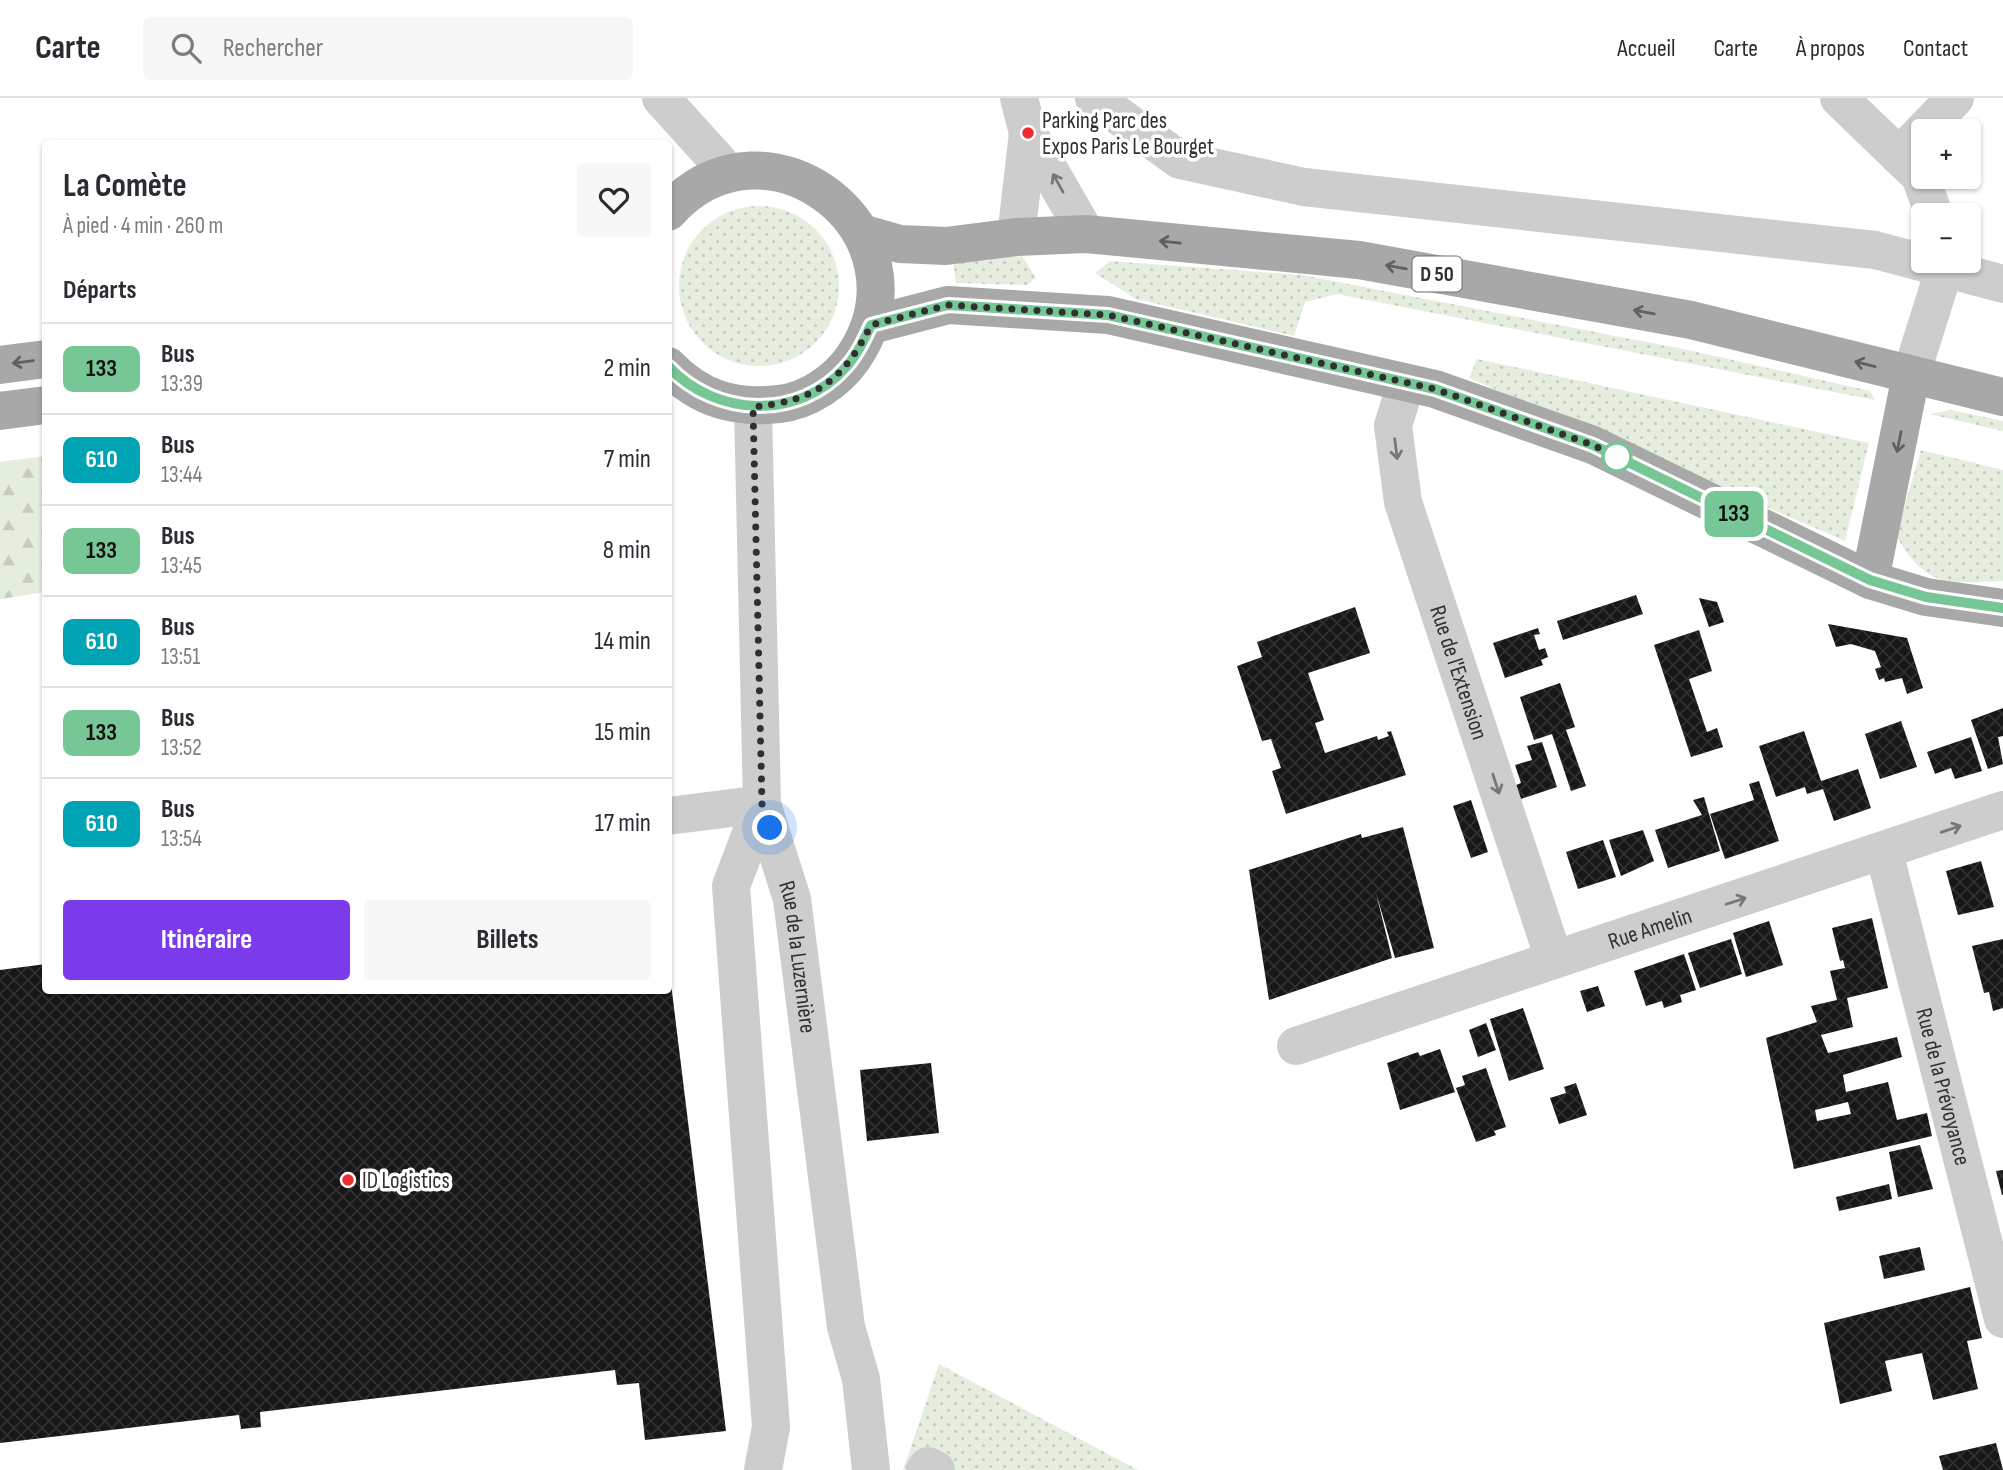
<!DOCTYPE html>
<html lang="fr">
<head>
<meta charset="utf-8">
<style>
  :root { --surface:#fff; --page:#f7f7f7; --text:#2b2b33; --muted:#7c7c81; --line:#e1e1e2; --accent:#7c3aed }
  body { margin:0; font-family:"Sofia Sans Condensed",sans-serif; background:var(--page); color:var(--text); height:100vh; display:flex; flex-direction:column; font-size:26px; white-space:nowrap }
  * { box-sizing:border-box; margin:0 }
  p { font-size:23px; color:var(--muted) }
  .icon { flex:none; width:38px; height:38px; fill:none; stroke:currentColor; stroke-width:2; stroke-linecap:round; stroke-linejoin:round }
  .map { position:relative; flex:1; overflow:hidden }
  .panel { position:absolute; left:42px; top:42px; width:630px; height:854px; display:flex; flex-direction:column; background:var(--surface); border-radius:7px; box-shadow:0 2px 5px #0004 }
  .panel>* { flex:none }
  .badge { padding:0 14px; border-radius:10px; font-size:24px; line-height:46px }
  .tools { position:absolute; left:1911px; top:21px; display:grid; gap:14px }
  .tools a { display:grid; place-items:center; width:70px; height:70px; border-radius:7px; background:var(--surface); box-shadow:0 2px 5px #0004; font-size:35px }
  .you { position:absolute; width:35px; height:35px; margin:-18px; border:5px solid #fff; border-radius:50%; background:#1a73e8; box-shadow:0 0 0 10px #1a73e833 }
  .map>.badge { position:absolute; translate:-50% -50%; box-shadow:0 0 0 4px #fff }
  h2 { padding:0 21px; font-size:26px; line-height:63px }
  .round { display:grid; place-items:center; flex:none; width:74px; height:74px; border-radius:7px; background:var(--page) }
  .head { display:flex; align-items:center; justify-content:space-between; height:119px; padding:0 21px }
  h1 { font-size:33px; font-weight:700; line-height:52px }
  .action { display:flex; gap:14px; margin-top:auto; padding:14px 21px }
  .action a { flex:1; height:80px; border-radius:7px; background:var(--accent); color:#fff; font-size:28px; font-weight:700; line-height:80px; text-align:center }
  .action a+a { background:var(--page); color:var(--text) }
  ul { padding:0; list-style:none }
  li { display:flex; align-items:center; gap:21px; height:91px; padding:0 21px; border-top:2px solid var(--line) }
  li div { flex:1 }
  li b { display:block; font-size:26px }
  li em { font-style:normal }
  li .badge { min-width:77px; font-weight:700; text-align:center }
  header { display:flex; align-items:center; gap:42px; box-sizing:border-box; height:98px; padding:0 35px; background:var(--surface); border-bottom:2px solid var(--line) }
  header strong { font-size:33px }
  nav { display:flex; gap:38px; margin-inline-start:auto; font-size:24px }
  .search { width:490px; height:63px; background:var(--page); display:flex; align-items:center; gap:18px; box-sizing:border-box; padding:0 24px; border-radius:7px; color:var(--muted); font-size:26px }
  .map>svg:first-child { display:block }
  .grass { fill:url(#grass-dots) }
  .forest { fill:url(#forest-firs) }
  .building { fill:url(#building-cross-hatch); fill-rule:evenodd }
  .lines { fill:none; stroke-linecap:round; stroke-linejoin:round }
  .minor { stroke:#cdcdcd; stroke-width:38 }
  .major { stroke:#a8a8a8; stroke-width:38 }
  .oneway { stroke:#777 }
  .oneway2 { stroke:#606060 }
  .line-casing { stroke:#fff; stroke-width:16 }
  .line { stroke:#77c695; stroke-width:10 }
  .walk { stroke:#303030; stroke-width:7; stroke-dasharray:0 12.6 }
  .poi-dot { fill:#ed2d30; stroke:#fff; stroke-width:2.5 }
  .stop-dot { fill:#fff; stroke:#77c695; stroke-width:3.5 }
  .labels { text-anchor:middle; stroke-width:7; stroke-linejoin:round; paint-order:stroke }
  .shield { fill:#fff; stroke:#6e6e6e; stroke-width:2 }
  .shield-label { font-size:21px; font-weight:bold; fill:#303030 }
  .poi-label { font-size:23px; fill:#303030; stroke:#fff; text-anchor:start }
  .street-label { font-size:23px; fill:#303030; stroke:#fff }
</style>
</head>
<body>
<header>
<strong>Carte</strong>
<div class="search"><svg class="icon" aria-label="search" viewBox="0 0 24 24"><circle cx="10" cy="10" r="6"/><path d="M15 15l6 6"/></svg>Rechercher</div>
<nav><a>Accueil</a><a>Carte</a><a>À propos</a><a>Contact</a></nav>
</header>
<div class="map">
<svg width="2003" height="1372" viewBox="0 0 2003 1372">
  <defs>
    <pattern id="grass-dots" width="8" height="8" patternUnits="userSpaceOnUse" patternTransform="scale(1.75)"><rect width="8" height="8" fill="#e5eede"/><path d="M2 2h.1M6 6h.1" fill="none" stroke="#c5ccbf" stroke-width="1.8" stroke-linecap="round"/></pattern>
    <pattern id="forest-firs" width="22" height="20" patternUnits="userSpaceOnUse" patternTransform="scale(1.75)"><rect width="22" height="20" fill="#e5eede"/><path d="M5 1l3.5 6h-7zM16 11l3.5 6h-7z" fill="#c5ccbf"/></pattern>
    <pattern id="building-cross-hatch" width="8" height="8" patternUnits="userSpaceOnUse" patternTransform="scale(1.75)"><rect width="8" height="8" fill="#171717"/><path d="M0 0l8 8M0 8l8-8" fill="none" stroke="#303030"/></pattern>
  </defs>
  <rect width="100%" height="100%" fill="#fff"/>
  <g class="grass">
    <circle cx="759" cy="188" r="80"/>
    <path d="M1022 158 1036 180 1027 187 956 185 953 163Z"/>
    <path d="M1110 163 1302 177 1688 252 1870 293 1875 302 1337 196 1305 204 1294 238 1136 201 1095 175Z"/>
    <path d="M1477 261 1869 345 1845 443 1469 280Z"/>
    <path d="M1952 312 2003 323V333L1929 316Z"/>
    <path d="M1921 352 2003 372V483C1948 485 1926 491 1896 437Z"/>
    <path d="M939 1266 1138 1372H903Z"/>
  </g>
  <path class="forest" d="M45 358V494L0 501V364Z"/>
  <g class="building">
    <path d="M1636 497 1643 516 1563 542 1557 523Z"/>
    <path d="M1699 500 1717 504 1724 524 1709 529Z"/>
    <path d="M1355 509 1370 555 1308 575 1324 622 1315 625 1325 655 1377 638 1378 642 1389 638 1387 634 1391 633 1406 677 1286 716 1272 673 1281 670 1271 641 1262 643 1237 568 1262 559 1257 544Z"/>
    <path d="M1828 526 1907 540 1923 590 1907 596 1902 580 1885 584 1884 580 1879 582 1875 571 1881 569 1875 553 1851 546 1836 549Z"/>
    <path d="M1538 530 1540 536 1534 537 1539 552 1545 550 1548 559 1541 562 1543 567 1505 580 1493 545Z"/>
    <path d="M1699 532 1712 573 1689 581 1707 634 1717 630 1723 649 1691 659 1654 547Z"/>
    <path d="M1560 585 1575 629 1566 632 1586 688 1571 693 1552 636 1534 642 1520 599Z"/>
    <path d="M2003 610V638L1998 639 2003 666 1988 671 1971 622Z"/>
    <path d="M1901 623 1917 669 1880 681 1865 636Z"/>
    <path d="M1804 633 1821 683 1858 671 1871 710 1834 723 1823 691 1807 696 1805 689 1776 699 1759 648Z"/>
    <path d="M1971 639 1982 673 1955 681 1951 670 1935 676 1927 654Z"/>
    <path d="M1542 644 1557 689 1518 702 1514 688 1521 685 1515 667 1532 662 1527 648Z"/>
    <path d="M1759 683 1779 743 1725 761 1710 716 1754 702 1749 686Z"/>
    <path d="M1704 699 1720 753 1668 770 1655 732 1702 717 1693 702Z"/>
    <path d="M1471 702 1488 754 1471 760 1453 708Z"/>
    <path d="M1403 729 1434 850 1395 860 1376 795 1392 860 1269 902 1249 772 1361 736 1362 740Z"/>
    <path d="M1643 732 1654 763 1621 778 1609 742Z"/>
    <path d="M1603 742 1616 779 1578 791 1566 754Z"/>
    <path d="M1981 763 1994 809 1958 817 1946 773Z"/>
    <path d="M1872 820 1888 890 1847 900 1853 929 1821 937 1828 955 1897 939 1902 959 1843 977 1846 994 1888 984 1897 1022 1927 1015 1932 1038 1794 1071 1766 940 1817 924 1811 908 1837 902 1830 873 1845 870 1843 862 1840 863 1832 830ZM1848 1004 1851 1016 1817 1023 1815 1012Z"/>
    <path d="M1769 823 1783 867 1746 879 1733 835Z"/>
    <path d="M1731 841 1742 876 1700 890 1688 855Z"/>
    <path d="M2003 841V910L1993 913 1989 894 1984 895 1972 848Z"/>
    <path d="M1684 856 1696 892 1680 897 1682 904 1664 910 1662 903 1646 908 1634 873Z"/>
    <path d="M668 861 726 1333 645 1342 639 1285 617 1287 615 1272 260 1314 261 1329 241 1331 239 1317 0 1345V872L46 866V892H668Z"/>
    <path d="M1598 888 1605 908 1587 914 1580 893Z"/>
    <path d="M1523 910 1544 971 1509 983 1490 921Z"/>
    <path d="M1486 925 1496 952 1478 959 1469 932Z"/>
    <path d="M1440 951 1455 994 1400 1012 1387 965 1418 954 1420 958Z"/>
    <path d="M931 965 939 1035 867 1043 860 972Z"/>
    <path d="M1486 970 1506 1029 1494 1033 1496 1037 1476 1044 1456 990 1465 987 1462 978Z"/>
    <path d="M1576 985 1587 1017 1559 1026 1550 1000 1566 995 1564 989Z"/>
    <path d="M1920 1047 1933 1091 1898 1099 1889 1054Z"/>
    <path d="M2003 1072V1097H2002L1996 1073Z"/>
    <path d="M1889 1086 1892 1101 1839 1113 1836 1099Z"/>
    <path d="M1920 1149 1925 1172 1884 1181 1879 1158Z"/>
    <path d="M1970 1189 1982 1240 1967 1243 1978 1291 1933 1302 1922 1255 1885 1263 1892 1293 1840 1306 1824 1225Z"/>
    <path d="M1996 1345 2003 1372H1943L1939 1358Z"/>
  </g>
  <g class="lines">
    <g class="minor">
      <path d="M661 0 718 63 726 77"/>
      <path d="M1019 0 1028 35 1086 136"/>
      <path d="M1094 0 1180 62 1304 89 1875 152 2003 186"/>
      <path d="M1839 0 1920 78 1934 117"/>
      <path d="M1899 58 1955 0"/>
      <path d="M1016 139 1028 35"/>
      <path d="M1911 277 1945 169 1944 163"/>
      <path id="s1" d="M1406 285 1393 328 1403 404 1554 861"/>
      <path id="s2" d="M753 309 762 706 792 801 846 1229 861 1281 871 1372"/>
      <path d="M762 706 731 788 771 1329 763 1372"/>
      <path d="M668 718 762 706"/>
      <path id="s3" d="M1884 754 2003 1221"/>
      <path id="s4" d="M1296 948 2003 712"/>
      <path d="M925 1372 928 1368 936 1372"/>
    </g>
    <g class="major">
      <path d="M668 114C767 3 937 136 853 260 837 283 808 303 779 306 735 311 699 301 668 268"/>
      <path d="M861 135 900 146 946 148 1016 139 1086 136 1359 162 1691 222 2003 299"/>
      <path d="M871 227 948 207 1108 217 1435 291 1593 347 1870 482 1926 499 2003 510"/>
      <path d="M0 267 46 261"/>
      <path d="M0 313 46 307"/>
      <path d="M1870 482 1911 277"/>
    </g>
  </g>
  <defs><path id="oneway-shaft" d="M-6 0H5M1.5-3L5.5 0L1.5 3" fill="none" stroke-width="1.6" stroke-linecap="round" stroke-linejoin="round" transform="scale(1.75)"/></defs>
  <g class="oneway">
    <use href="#oneway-shaft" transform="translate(1058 85) rotate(-119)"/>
    <use href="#oneway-shaft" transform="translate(1396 351) rotate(83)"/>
    <use href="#oneway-shaft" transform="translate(1496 686) rotate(72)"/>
    <use href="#oneway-shaft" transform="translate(1951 731) rotate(-19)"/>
    <use href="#oneway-shaft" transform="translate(1736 803) rotate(-18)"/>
  </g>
  <g class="oneway2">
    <use href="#oneway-shaft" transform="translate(1170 144) rotate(-174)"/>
    <use href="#oneway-shaft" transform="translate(1396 169) rotate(-170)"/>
    <use href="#oneway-shaft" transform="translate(1644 214) rotate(-170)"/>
    <use href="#oneway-shaft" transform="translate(23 264) rotate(173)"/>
    <use href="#oneway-shaft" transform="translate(1865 266) rotate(-166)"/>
    <use href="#oneway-shaft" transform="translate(1899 344) rotate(101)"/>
  </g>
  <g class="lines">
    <g class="line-casing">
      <path id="line" d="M668 268C715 319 799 323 846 269 857 257 864 242 871 227L948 207 1108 217 1435 291 1593 347 1870 482 1926 499 2003 510"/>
    </g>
    <use href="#line" class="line"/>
    <path class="walk" d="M770 730 762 706 753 309C815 303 843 283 871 227L948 207 1108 217 1435 291 1593 347 1617 359"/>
  </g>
  <g class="poi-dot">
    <circle cx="1028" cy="35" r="7"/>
    <circle cx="348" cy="1082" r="7"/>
  </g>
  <circle class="stop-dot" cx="1617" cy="359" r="14"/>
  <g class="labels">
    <rect class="shield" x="1412.5" y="158.5" width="49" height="35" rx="5"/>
    <g class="shield-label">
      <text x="1437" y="183">D 50</text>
    </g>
    <g class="poi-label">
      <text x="1042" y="30">Parking Parc des<tspan x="1042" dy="26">Expos Paris Le Bourget</tspan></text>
      <text x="362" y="1090">ID Logistics</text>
    </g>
    <g class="street-label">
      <text dy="8" stroke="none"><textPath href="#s1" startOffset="301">Rue de l'Extension</textPath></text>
      <text dy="8" stroke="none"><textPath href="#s4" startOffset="373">Rue Amelin</textPath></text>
      <text dy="8" stroke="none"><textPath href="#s2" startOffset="555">Rue de la Luzernière</textPath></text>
      <text dy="8" stroke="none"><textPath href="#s3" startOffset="242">Rue de la Prévoyance</textPath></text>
    </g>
  </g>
</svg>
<div class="tools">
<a>+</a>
<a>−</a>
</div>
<div class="you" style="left:770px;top:730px"></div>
<b class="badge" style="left:1734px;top:416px;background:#77c695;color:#111">133</b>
<section class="panel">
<div class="head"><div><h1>La Comète</h1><p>À pied · 4 min · 260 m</p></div><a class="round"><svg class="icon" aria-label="heart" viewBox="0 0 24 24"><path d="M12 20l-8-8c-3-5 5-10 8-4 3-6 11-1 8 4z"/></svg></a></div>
<h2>Départs</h2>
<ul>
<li><span class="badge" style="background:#77c695;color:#111">133</span><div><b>Bus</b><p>13:39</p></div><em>2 min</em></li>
<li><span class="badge" style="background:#00a3b4;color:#fff">610</span><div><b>Bus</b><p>13:44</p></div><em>7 min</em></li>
<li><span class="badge" style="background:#77c695;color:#111">133</span><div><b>Bus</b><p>13:45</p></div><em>8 min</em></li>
<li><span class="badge" style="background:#00a3b4;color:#fff">610</span><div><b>Bus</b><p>13:51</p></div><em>14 min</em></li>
<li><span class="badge" style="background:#77c695;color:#111">133</span><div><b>Bus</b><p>13:52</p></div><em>15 min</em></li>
<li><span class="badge" style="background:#00a3b4;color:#fff">610</span><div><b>Bus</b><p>13:54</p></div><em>17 min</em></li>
</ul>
<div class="action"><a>Itinéraire</a><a>Billets</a></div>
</section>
</div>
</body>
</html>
